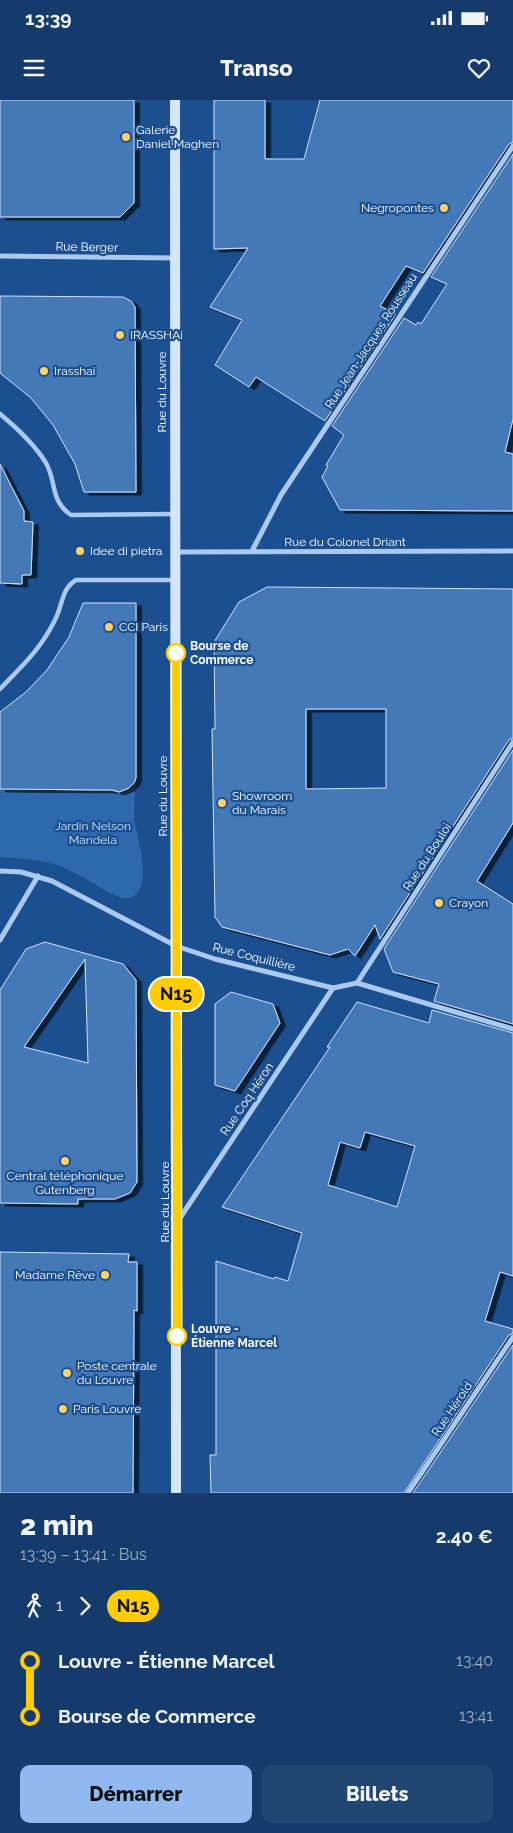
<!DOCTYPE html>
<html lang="fr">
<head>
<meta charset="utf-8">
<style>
  :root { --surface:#143b6b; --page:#214673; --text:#f1f3f6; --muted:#9dadc1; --accent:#90b9f0 }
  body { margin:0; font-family:Raleway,sans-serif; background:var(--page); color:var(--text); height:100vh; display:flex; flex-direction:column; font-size:19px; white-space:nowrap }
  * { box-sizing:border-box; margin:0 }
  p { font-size:16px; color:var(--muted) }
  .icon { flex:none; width:28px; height:28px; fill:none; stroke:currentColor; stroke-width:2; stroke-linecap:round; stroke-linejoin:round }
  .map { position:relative; height:1393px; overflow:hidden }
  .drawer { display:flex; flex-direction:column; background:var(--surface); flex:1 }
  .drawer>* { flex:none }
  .badge { padding:0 10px; border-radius:16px; font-size:18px; line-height:32px }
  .map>.badge { position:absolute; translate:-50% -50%; box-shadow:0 0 0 2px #fff }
  .legs { display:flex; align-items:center; gap:8px; height:55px; padding:0 20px; font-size:16px }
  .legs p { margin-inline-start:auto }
  .headline { display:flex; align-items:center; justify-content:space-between; height:85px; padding:0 20px }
  h1 { font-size:28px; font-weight:800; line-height:38px }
  .button { display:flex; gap:10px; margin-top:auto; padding:10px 20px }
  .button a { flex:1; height:58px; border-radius:10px; background:var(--accent); color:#111; font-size:20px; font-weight:800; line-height:58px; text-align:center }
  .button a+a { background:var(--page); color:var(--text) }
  ul { padding:0 20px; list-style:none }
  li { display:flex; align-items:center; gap:18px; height:55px; font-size:19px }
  li i { display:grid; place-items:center; width:8px; height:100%; margin:0 6px; background:currentColor }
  li i::after { content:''; width:12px; height:12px; margin:-6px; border:4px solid; border-radius:50%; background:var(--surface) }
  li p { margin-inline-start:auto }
  li:first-child i { background:linear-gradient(#0000 50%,currentColor 0) }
  li:last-child i { background:linear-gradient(currentColor 50%,#0000 0) }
  .status { display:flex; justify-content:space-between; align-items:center; height:35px; padding:0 25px; background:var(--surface); direction:ltr }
  .status svg { height:14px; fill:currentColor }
  header { display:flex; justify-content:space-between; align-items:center; height:65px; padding:0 20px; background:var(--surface); font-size:22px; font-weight:800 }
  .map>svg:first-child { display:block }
  .green { fill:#2e69ad }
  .building { fill:#4478b7; stroke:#cfe3fa; fill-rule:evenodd; filter:url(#shadow) }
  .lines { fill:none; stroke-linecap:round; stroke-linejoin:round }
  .pedestrian { stroke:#a9c9ee; stroke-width:4.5 }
  .minor { stroke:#a9c9ee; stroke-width:5 }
  .secondary { stroke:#d6e6fa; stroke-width:10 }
  .line-1-casing { stroke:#fff; stroke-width:11 }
  .line-1 { stroke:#ffcd02; stroke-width:8 }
  .poi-dot { fill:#ffd166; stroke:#1b4f8f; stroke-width:2 }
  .stop-1-dot { fill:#fff; stroke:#ffcd02; stroke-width:2.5 }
  .labels { text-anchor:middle; stroke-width:4.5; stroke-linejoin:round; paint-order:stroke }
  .poi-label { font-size:12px; fill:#fff; stroke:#1b4f8f; text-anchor:start }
  .street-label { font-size:12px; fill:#fff; stroke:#1b4f8f }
  .stop-label { font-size:12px; font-weight:bold; fill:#fff; stroke:#1b4f8f; text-anchor:start }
  .park-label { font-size:12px; fill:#cfe3fa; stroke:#1b4f8f }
</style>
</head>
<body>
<div class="status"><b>13:39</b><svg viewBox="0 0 49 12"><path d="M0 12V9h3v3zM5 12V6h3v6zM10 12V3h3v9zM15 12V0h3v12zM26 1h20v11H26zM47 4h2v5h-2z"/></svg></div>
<header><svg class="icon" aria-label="menu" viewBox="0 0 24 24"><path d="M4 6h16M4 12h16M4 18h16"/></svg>Transo<svg class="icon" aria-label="heart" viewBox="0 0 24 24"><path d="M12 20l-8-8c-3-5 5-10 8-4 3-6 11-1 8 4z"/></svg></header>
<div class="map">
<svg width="513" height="1393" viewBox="0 0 513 1393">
  <defs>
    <filter id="shadow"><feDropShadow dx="5.5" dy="3" stdDeviation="0" flood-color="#0009"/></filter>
  </defs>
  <rect width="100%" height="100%" fill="#1b4f8f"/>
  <path class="green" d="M136 678C135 690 134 704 134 716 135 735 161 802 121 798 103 791 87 778 69 770 47 759 24 759 0 757V689L122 690 130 687Z"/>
  <g class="building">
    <path d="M0 0H134V103L120 117H0Z"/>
    <path d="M214 0H265V59H304L320 0H513V42L509 44 423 173 406 166 380 206 396 214 325 321 256 277 249 287 215 265 242 220 210 207 248 148 214 149Z"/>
    <path d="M513 54V319L505 352 513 354V411L340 410 322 377 328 366 326 365 344 335 332 326 404 218 416 225 418 222 421 224 447 184 431 177Z"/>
    <path d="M0 196 123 197 131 201 135 207 136 392H84L75 364 53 325 31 298 0 273Z"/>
    <path d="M0 364 24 411V421L33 422 31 475H22V484L0 483Z"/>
    <path d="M267 487 513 489V638L509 640 380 839 375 825 355 856 348 849 330 855 222 827 215 817 212 629H215L214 542 239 502ZM306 609H386V688L306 689Z"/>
    <path d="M83 503H136V678L134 683 129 688 119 692 112 690 0 689V612L26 592 47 570 69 537Z"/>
    <path d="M513 650V723L477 781 513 804V924L434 901 439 884 393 872 384 849Z"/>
    <path d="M45 842 123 864 136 880 137 1082 130 1093 115 1099H78V1104L0 1103V890L26 849ZM85 859 88 963 24 947Z"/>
    <path d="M231 892 273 904 280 923 235 991 215 985V904Z"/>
    <path d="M357 902 429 923 432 910 513 933V1176L500 1172 485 1221 513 1229V1233L509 1235 404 1393H211L210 1355H216V1161L274 1179 275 1177 288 1181 302 1133 222 1107 330 947H327ZM365 1032 415 1046 397 1107 328 1085 340 1042 360 1048Z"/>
    <path d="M0 1152 129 1154 128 1162H137V1211L134 1210 133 1393H0Z"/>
    <path d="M513 1245V1393H413Z"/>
  </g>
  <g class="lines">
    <g class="pedestrian">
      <path d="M0 314C17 328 35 345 46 363 57 383 50 401 71 415L174 414"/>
      <path d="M0 589C23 565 40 550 55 520 63 505 61 489 76 480H175"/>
    </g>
    <g class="minor">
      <path d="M0 156 174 158"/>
      <path d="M252 451 281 395 513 46"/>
      <path d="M176 452 513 451"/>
      <path d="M0 771 21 772 52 781 176 846 215 859 333 888 357 883 513 929"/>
      <path d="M0 840 38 776"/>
      <path d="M357 883 513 642"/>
      <path d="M178 1121 333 888"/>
      <path d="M408 1393 513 1237"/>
    </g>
    <path class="secondary" d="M175 0 176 1393"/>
  </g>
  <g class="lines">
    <g class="line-1-casing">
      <path id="line-1" d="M176 553 177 1236"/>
    </g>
    <use href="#line-1" class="line-1"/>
  </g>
  <g class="poi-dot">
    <circle cx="126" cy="37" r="5"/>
    <circle cx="444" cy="108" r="5"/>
    <circle cx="120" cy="235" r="5"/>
    <circle cx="44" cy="271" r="5"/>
    <circle cx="80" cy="451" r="5"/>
    <circle cx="109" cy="527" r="5"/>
    <circle cx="222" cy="703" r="5"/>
    <circle cx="439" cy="803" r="5"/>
    <circle cx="65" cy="1061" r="5"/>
    <circle cx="105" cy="1175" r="5"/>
    <circle cx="67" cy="1273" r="5"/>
    <circle cx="63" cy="1309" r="5"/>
  </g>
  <g class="stop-1-dot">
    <circle cx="176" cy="553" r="9"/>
    <circle cx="177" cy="1236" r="9"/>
  </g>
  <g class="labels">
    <g class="poi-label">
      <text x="136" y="34">Galerie<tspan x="136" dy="14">Daniel Maghen</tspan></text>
      <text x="434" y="112" text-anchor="end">Negropontes</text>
      <text x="130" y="239">IRASSHAi</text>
      <text x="54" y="275">Irasshai</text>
      <text x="90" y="455">Idee di pietra</text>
      <text x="119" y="531">CCI Paris</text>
      <text x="232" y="700">Showroom<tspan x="232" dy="14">du Marais</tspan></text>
      <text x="449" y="807">Crayon</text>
      <text x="65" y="1080" text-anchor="middle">Central téléphonique<tspan x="65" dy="14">Gutenberg</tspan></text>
      <text x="95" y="1179" text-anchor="end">Madame Rêve</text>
      <text x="77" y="1270">Poste centrale<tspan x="77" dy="14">du Louvre</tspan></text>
      <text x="73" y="1313">Paris Louvre</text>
    </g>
    <g class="street-label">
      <text transform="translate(87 147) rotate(1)" y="4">Rue Berger</text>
      <text transform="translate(371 241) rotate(-57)" y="4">Rue Jean-Jacques Rousseau</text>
      <text transform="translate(162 292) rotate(-90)" y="4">Rue du Louvre</text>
      <text x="345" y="446">Rue du Colonel Driant</text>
      <text transform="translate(163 696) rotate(-90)" y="4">Rue du Louvre</text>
      <text transform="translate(427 757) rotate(-57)" y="4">Rue du Bouloi</text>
      <text transform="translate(254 857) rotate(14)" y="4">Rue Coquillière</text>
      <text transform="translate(247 999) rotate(-56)" y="4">Rue Coq Héron</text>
      <text transform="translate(165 1102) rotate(-90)" y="4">Rue du Louvre</text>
      <text transform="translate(452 1309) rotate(-56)" y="4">Rue Hérold</text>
    </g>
    <g class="stop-label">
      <text x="190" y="550">Bourse de<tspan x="190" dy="14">Commerce</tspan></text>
      <text x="191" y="1233">Louvre -<tspan x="191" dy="14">Étienne Marcel</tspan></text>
    </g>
    <g class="park-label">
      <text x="93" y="730">Jardin Nelson<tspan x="93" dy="14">Mandela</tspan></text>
    </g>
  </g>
</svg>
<b class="badge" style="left:176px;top:894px;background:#ffcd02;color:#111">N15</b>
</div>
<section class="drawer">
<div class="headline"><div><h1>2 min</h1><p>13:39 – 13:41 · Bus</p></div><b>2.40 €</b></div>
<div class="legs"><svg class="icon" aria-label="walk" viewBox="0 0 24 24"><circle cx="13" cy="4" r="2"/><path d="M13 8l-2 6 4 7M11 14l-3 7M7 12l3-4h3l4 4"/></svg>1<svg class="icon" aria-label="forward" viewBox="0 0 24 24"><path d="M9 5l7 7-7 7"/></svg><b class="badge" style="background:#ffcd02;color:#111">N15</b></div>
<ul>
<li><i style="color:#ffcd02"></i><b>Louvre - Étienne Marcel</b><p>13:40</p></li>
<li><i style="color:#ffcd02"></i><b>Bourse de Commerce</b><p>13:41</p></li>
</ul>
<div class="button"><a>Démarrer</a><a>Billets</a></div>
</section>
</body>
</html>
